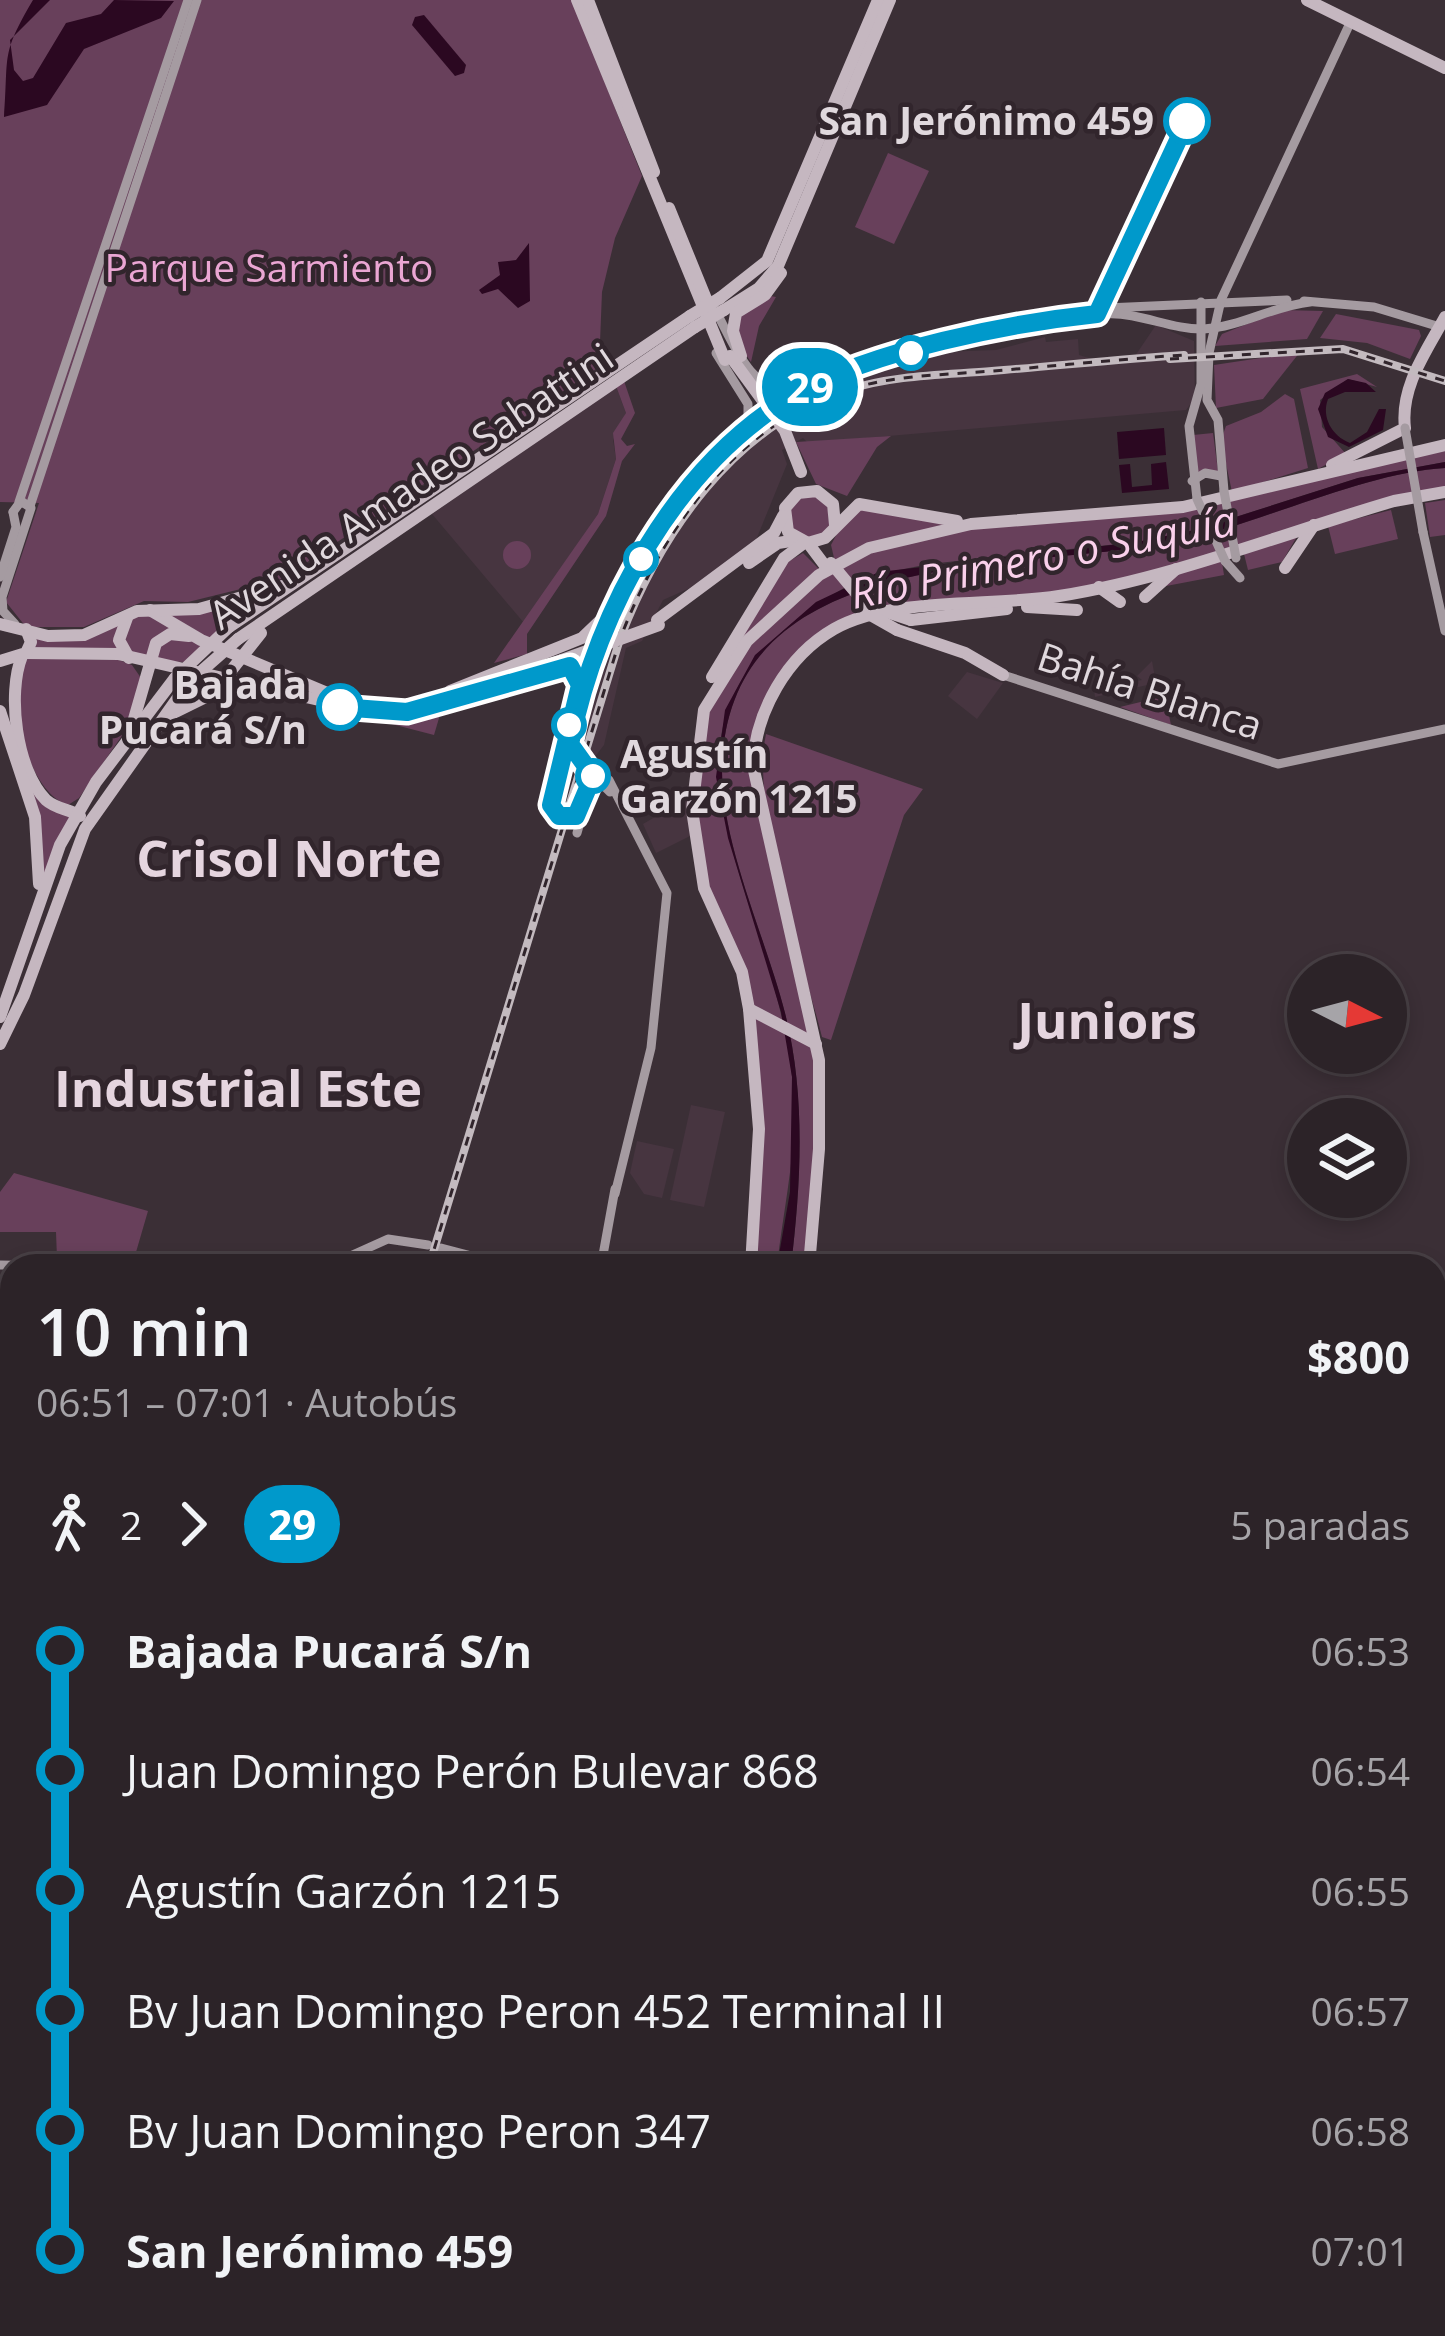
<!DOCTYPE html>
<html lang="es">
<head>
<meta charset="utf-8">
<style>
  :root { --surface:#2c2328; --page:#342b30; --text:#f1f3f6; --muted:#a6a4a8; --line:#484045 }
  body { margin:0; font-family:"Open Sans",sans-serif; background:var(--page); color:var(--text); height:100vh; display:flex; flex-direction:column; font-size:45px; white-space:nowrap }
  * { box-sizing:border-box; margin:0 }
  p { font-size:39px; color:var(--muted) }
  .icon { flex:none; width:66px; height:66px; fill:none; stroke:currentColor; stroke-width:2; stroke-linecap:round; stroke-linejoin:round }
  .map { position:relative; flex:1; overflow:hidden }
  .side { position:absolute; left:0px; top:1254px; width:1446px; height:1083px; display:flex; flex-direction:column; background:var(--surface); border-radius:36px 36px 0 0; box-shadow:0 6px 18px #0003,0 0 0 3px var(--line) }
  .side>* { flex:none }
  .badge { padding:0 24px; border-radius:39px; font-size:42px; line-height:78px }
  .needle { width:78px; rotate:96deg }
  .controls { position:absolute; left:1287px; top:954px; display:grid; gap:24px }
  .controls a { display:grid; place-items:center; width:120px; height:120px; border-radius:50%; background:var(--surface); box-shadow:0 6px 18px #0003,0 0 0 3px var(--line); font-size:60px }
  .map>.badge { position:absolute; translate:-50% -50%; box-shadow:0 0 0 6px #fff }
  .legs { display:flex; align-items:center; gap:18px; height:132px; padding:0 36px; font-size:39px }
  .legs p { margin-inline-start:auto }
  .summary { display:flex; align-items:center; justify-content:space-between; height:204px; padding:0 36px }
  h1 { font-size:66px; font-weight:600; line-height:90px }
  ul { padding:0 36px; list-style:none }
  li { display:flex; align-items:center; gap:42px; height:120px; font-size:45px }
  li i { display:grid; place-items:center; width:18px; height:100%; margin:0 15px; background:currentColor }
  li i::after { content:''; width:30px; height:30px; margin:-15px; border:9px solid; border-radius:50%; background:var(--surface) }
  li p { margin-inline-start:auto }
  li:first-child i { background:linear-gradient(#0000 50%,currentColor 0) }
  li:last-child i { background:linear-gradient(currentColor 50%,#0000 0) }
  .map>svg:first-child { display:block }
  .built { fill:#473540 }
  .green { fill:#68405b }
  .water { fill:#2b0821 }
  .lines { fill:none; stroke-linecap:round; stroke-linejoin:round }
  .secondary { stroke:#a59ba1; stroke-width:9 }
  .primary { stroke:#c5b7c0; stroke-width:12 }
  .rail-casing { stroke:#c3babf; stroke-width:8 }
  .rail { stroke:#31252c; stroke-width:3; stroke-dasharray:9; stroke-linecap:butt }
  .secondary-bridge { stroke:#a59ba1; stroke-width:9 }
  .primary-bridge { stroke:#c5b7c0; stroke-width:12 }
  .line-1-casing { stroke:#fff; stroke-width:27 }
  .line-1 { stroke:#0099cb; stroke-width:18 }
  .stop-1-dot { fill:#fff; stroke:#0099cb; stroke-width:6 }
  .labels { text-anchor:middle; stroke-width:9; stroke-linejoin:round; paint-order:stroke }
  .stop-label { font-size:39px; font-weight:bold; fill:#e0d8dd; stroke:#31252c; text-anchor:end }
  .park-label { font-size:39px; fill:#eaa6d3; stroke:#31252c }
  .street-label { font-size:39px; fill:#e0d8dd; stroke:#31252c }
  .water-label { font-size:42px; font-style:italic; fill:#fad0eb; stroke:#31252c }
  .district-label { font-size:51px; font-weight:bold; fill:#e5d5df; stroke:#31252c }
</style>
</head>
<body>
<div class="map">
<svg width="1445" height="2336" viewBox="0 0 1445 2336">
  <rect width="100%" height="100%" fill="#3b2f36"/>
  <g class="built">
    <path d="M1156 325 1194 341 1195 398 1186 410 808 443 803 438 782 450 787 464 756 540 690 588 663 600 642 641 626 648 604 745 594 758 580 751 576 744 603 656 642 570 712 471 766 422 832 386 939 352 996 350 1045 337 1046 342 1078 339 1079 355 1092 359 1135 356Z"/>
    <path d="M616 386 626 413 613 440 616 459 598 514 524 623 432 514Z"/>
    <path d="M1152 661 1156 683 1095 697 1094 689 1142 680 1137 676Z"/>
    <path d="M967 672 1003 683 977 719 948 696Z"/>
    <path d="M688 786 690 836 656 853 643 824 679 803 675 793Z"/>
    <path d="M691 1105 725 1112 704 1207 670 1200Z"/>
    <path d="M637 1141 674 1149 662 1198 644 1194 630 1173Z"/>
    <path d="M853 2325H947L943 2336H850Z"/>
  </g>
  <g class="green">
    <path d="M0 0H572L642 176 615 238 602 292 599 367 282 579 188 602 144 601 84 627H26L6 602 39 503 0 502Z"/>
    <path d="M888 153 929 171 894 244 855 227Z"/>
    <path d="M765 295 776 297 759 326 751 362 736 341 735 318Z"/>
    <path d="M1282 310 1323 311 1307 339 1215 346 1222 334Z"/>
    <path d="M1336 314 1419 330 1421 336 1410 359 1367 343 1320 338Z"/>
    <path d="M1300 352 1263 399 1216 408 1214 365Z"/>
    <path d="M1357 374 1377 387 1348 379 1320 400 1322 427 1346 454 1318 469 1300 389Z"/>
    <path d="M624 381 635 413 621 439 627 446 635 444 622 461 606 516 527 634V654L494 663 598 514 616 459 613 433 626 413 616 386Z"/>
    <path d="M1285 394 1294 399 1308 468 1232 492 1221 440 1226 426 1261 412Z"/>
    <path d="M1213 433 1218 471 1196 475 1193 435Z"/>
    <path d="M891 436 877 447 847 496 816 484 796 442Z"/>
    <path d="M1445 445V462L1358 478 1195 530 1137 542 929 564 864 577C604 714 768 866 792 1076 800 1141 784 1202 777 1266H751L759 1151 749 1009 695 852 699 730 732 660 847 557 949 527 1183 507Z"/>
    <path d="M1445 468V492L1060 596 899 611 850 622 796 660 754 746 819 1060 809 1266H791C801 1183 806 1095 785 1013 766 938 721 844 722 768 728 537 1029 574 1184 540 1263 522 1367 472 1445 468Z"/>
    <path d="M814 495 827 502 830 528 812 540 793 533 788 512 795 500Z"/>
    <path d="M1445 500V535L1430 537 1425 503Z"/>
    <path d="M861 509 945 524 835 562 831 545 844 520Z"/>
    <path d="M1391 510 1398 539 1335 554 1328 526Z"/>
    <path d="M1299 533 1282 562 1248 570 1243 550Z"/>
    <circle cx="517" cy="555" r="14"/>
    <path d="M803 553 820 570 733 651 786 563Z"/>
    <path d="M1221 556 1224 575 1161 587 1176 569Z"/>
    <path d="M286 587 209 638 164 612Z"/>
    <path d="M145 612 176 629 146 659 130 653 125 641 129 621Z"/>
    <path d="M119 625V649L34 648V635Z"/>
    <path d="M176 637 204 643 184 662 151 661 158 644Z"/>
    <path d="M28 658 119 660 132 665 141 678 132 721 79 798 68 805C28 794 0 690 28 658Z"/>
    <path d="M1165 696 1171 725 1120 707Z"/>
    <path d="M442 708 434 735 380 721 381 718Z"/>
    <path d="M766 734 923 789 904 815 831 1040 822 1037C802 957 750 809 766 734Z"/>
    <path d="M30 787 71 813 42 879V834Z"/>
    <path d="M14 1173 148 1211 134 1259 57 1258 56 1232H0V1192Z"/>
    <path d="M532 2325H604L601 2336H563Z"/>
  </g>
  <g class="water">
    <path d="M33 0H50L10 40 14 70 23 81 33 78 66 23 101 14 114 0 174 1 161 18 84 49 47 105 4 117C9 54 0 56 33 0Z"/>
    <path d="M424 15 466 65 464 73 455 76 412 25 415 17Z"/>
    <path d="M529 243 530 301 518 308 498 289 482 294 479 290 500 275 498 262 516 260Z"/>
    <path d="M1348 379 1366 383 1376 392H1345L1328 399C1321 417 1332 436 1350 443L1367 432 1379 409H1386L1383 430 1349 447 1328 437 1318 409 1325 393Z"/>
    <path d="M1164 428 1166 455 1119 459 1117 432Z"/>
    <path d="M1166 462 1169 489 1122 493 1119 465 1130 464 1132 487 1152 485 1151 464Z"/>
    <path d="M1445 462V468C1367 472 1263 522 1184 540 1029 574 728 537 722 768 721 844 766 938 785 1013 806 1095 801 1183 791 1266H777L790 1192 792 1077 781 1012 728 838 716 777 725 710 755 655 816 602 879 572 1137 542 1195 530 1358 478Z"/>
  </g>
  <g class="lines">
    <g class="secondary">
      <path d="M1304 301 1374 307 1440 327"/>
      <path d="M714 308C732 339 749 393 791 390"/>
      <path d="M1106 308 1287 300"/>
      <path d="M716 353 748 404V423"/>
      <path d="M784 395 813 378 862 362"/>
      <path d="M1192 481 1205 473 1221 476"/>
      <path d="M1224 491 1218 420 1207 400 1209 353 1221 300 1351 21"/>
      <path d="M1197 499 1189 426 1201 384V302"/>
      <path d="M19 502 188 0"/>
      <path d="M30 506 197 0"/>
      <path d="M13 512 21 501 31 508 2 597 3 611 15 624"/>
      <path d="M1423 532 1445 631"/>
      <path d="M1225 561 1240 578"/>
      <path d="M0 577 16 527 13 512"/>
      <path d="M1003 675 1278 764 1445 729"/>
      <path d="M581 684 593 649"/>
      <path d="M565 740 564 764 552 808 566 819 584 807"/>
      <path d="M590 790 600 782 610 792"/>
      <path d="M577 833 593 776 585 763"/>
      <path d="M615 1194 651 1048 667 893 609 780 570 744C595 611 677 463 798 394 872 351 1019 319 1106 314 1140 312 1171 330 1204 329 1240 327 1273 306 1310 302"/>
      <path d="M441 1248 509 1266"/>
      <path d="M0 1265 57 1266"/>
      <path d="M328 1266 388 1239 428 1245"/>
      <path d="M601 1266 615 1189"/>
      <path d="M0 1387 12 1395"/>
      <path d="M0 2019 12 2021"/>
      <path d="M372 2336 375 2325"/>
      <path d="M525 2336 527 2325"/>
      <path d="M605 2336 607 2325"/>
    </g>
    <g class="primary">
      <path d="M577 0 725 360"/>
      <path d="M588 0 654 172"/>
      <path d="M1307 0 1445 68"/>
      <path d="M669 208 711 311"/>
      <path d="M720 298 767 261 878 0"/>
      <path d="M724 310 759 288 778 266 890 0"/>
      <path d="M741 356 733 331 736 313 765 295 781 273"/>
      <path d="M1332 465 1405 428C1400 387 1426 352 1445 317"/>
      <path d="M808 543 825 538 859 504 957 521"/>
      <path d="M749 563 778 543 797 540"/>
      <path d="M826 567 808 543 788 532 785 508 798 493 817 491 833 504 835 525"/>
      <path d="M1285 568 1314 525"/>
      <path d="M1099 587 1120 602"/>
      <path d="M1145 597 1176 569"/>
      <path d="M1027 607 1077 610"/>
      <path d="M150 610 201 640 344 700"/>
      <path d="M127 618 119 640 129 658"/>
      <path d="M657 620 774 533 783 516"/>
      <path d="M911 620 1007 609"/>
      <path d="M0 624 48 636 84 635 137 611 199 609 282 586"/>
      <path d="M229 627 690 316"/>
      <path d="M897 630 965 653 1003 675"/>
      <path d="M238 639 695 327"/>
      <path d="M26 653 118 654 376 713 415 710 562 660"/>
      <path d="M22 656C7 693 16 770 46 800 56 809 69 809 80 816"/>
      <path d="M0 661 26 653 31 642 26 629"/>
      <path d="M555 668 574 667 580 685"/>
      <path d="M712 677 784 558 804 543"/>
      <path d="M222 682 261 633"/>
      <path d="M450 691 582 638 606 615"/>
      <path d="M0 711 35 817 39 884"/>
      <path d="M169 715 236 682"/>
      <path d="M132 726 156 643 170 634 189 636"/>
      <path d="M749 1009 816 1044"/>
      <path d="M0 1017 60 845 96 782 175 678"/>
      <path d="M0 1044 24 995 85 829 189 682"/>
      <path d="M751 1266 759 1129 749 1009 742 972 704 888 692 810 704 710 747 641 819 575 869 548 971 524 1183 507 1445 445"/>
      <path d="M809 1266 819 1149V1060L753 766C755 712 787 656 834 629 893 596 992 607 1059 596 1172 578 1284 533 1394 501L1445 492"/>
      <path d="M1050 2325 1052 2336"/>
      <path d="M951 2336 955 2325"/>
      <path d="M1027 2336 1029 2325"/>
    </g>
    <g class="rail-casing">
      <g id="rail">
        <path d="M1170 359 1343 349 1445 381"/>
        <path d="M429 1266 620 639C660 534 734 425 847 390 893 375 944 375 992 371 1056 366 1120 359 1184 355"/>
        <path d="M0 2165 12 2146"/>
      </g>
    </g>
    <use href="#rail" class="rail"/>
    <g class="secondary-bridge">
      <path d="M1405 428 1423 532"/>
      <path d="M1224 491 1236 558"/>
      <path d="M1197 499 1225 561"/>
    </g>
    <g class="primary-bridge">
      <path d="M690 316 720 298"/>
      <path d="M695 327 724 310"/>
      <path d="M730 356 785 431 801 472"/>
      <path d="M831 563 866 605 911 620"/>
      <path d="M860 609 897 630"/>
      <path d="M562 660 659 625"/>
      <path d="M175 678 229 627"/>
      <path d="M189 682 238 639"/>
    </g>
  </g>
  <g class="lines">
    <g class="line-1-casing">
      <path id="line-1" d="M340 707 407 712 570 666 580 685 551 805 559 816H576L593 776 570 744C597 610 676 463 798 393 874 350 1010 323 1097 314L1187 121"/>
    </g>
    <use href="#line-1" class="line-1"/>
  </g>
  <g class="stop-1-dot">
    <circle cx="1187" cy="121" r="21"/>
    <circle cx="911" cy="353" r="15"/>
    <circle cx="641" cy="559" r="15"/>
    <circle cx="340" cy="707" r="21"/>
    <circle cx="569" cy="725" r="15"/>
    <circle cx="593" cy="776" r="15"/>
  </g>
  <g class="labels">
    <g class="stop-label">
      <text x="1154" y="135">San Jerónimo 459</text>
      <text x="307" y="699">Bajada<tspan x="307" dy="45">Pucará S/n</tspan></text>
      <text x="620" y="768" text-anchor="start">Agustín<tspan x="620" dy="45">Garzón 1215</tspan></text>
    </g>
    <g class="park-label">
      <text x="269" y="282">Parque Sarmiento</text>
    </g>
    <g class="street-label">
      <text transform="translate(411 486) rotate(-34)" y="14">Avenida Amadeo Sabattini</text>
      <text transform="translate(1150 691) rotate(18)" y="14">Bahía Blanca</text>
    </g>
    <g class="water-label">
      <text transform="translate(1043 557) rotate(-11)" y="15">Río Primero o Suquía</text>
    </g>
    <g class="district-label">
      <text x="289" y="877">Crisol Norte</text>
      <text x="1107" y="1039">Juniors</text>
      <text x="238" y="1107">Industrial Este</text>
    </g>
  </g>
</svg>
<div class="controls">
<a><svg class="needle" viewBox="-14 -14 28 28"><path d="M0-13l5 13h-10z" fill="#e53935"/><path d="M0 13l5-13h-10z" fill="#a6a4a8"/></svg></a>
<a><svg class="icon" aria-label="layers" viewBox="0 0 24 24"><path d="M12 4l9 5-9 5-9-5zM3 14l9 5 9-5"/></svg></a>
</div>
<b class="badge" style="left:810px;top:387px;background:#0099cb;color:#fff">29</b>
<section class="side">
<div class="summary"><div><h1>10 min</h1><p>06:51 – 07:01 · Autobús</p></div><b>$800</b></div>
<div class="legs"><svg class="icon" aria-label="walk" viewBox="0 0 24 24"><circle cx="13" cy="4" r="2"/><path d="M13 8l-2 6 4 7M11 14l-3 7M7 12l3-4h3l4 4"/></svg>2<svg class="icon" aria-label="forward" viewBox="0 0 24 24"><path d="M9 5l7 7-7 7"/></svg><b class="badge" style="background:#0099cb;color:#fff">29</b><p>5 paradas</p></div>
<ul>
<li><i style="color:#0099cb"></i><b>Bajada Pucará S/n</b><p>06:53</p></li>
<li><i style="color:#0099cb"></i><span>Juan Domingo Perón Bulevar 868</span><p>06:54</p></li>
<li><i style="color:#0099cb"></i><span>Agustín Garzón 1215</span><p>06:55</p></li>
<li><i style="color:#0099cb"></i><span>Bv Juan Domingo Peron 452 Terminal II</span><p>06:57</p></li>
<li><i style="color:#0099cb"></i><span>Bv Juan Domingo Peron 347</span><p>06:58</p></li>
<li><i style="color:#0099cb"></i><b>San Jerónimo 459</b><p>07:01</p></li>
</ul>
</section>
</div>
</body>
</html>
